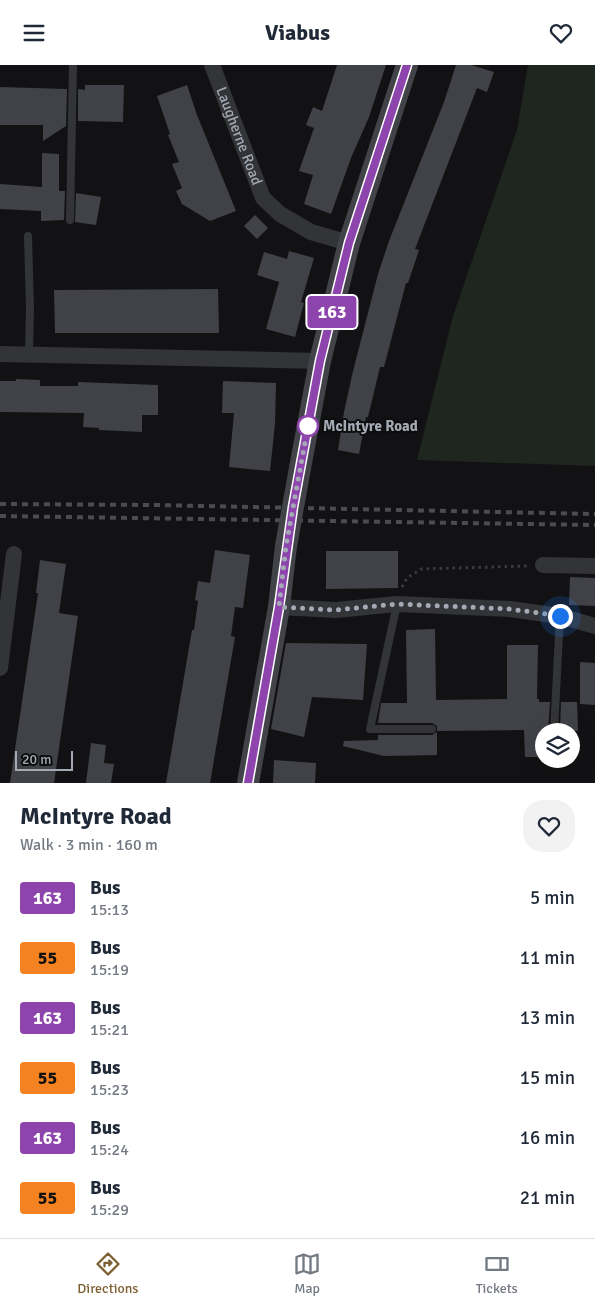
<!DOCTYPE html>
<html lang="en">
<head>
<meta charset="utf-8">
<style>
  :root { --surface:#fff; --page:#f2f2f3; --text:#1f2937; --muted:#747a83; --line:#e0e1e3; --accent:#7e5f32 }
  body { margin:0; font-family:Signika,sans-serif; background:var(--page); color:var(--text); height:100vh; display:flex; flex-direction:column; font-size:19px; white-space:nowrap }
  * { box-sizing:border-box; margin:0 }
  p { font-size:16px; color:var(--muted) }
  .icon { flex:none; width:28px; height:28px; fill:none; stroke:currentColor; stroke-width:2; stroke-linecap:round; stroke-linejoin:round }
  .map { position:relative; height:718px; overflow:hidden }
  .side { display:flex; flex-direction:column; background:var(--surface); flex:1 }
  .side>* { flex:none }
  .badge { padding:0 10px; border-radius:4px; font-size:18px; line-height:32px }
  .buttons { position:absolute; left:535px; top:658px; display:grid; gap:10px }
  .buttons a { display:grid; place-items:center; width:45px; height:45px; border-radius:50%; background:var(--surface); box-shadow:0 5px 20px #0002; font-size:25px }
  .scale { position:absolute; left:15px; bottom:12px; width:58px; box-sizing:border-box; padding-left:5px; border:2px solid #a3aab4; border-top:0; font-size:14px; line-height:18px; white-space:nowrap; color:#a3aab4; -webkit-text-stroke:4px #0d0d0e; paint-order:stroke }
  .you { position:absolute; width:25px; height:25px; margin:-12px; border:4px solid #fff; border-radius:50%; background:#1a73e8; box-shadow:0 0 0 8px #1a73e833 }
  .map>.badge { position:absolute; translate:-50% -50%; box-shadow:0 0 0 2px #fff }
  .round { display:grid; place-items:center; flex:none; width:52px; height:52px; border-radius:20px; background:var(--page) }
  .summary { display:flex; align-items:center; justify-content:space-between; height:85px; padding:0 20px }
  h1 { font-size:24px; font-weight:800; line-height:38px }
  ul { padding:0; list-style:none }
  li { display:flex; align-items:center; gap:15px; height:60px; padding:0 20px }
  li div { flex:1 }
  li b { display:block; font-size:19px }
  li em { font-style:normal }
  li .badge { min-width:55px; font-weight:700; text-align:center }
  header { display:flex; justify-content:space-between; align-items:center; height:65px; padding:0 20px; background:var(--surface); font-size:22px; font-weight:800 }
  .dock { display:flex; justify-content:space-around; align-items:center; height:70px; border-top:1px solid var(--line); background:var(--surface); font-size:14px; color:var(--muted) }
  .dock a { display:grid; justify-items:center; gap:2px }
  .dock .selected { color:var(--accent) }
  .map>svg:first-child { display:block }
  .green { fill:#1e261f }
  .building { fill:#414247 }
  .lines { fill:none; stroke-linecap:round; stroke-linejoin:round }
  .path { stroke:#393b3f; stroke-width:3; stroke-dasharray:2.5 4; stroke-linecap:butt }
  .lane { stroke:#333438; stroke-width:8 }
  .street { stroke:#333438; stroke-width:16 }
  .secondary { stroke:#414348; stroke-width:22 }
  .rail { stroke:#4a4c51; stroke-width:4; stroke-dasharray:6 5; stroke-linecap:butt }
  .secondary-bridge { stroke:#414348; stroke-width:22 }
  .line-casing { stroke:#fff; stroke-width:11 }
  .line { stroke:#8e44ad; stroke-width:8 }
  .walk { stroke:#a3aab4; stroke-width:5; stroke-dasharray:0 9 }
  .stop-dot { fill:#fff; stroke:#8e44ad; stroke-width:2.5 }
  .labels { text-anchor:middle; stroke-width:4; stroke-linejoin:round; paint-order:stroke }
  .street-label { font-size:15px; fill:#a3aab4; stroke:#0d0d0e }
  .stop-label { font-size:15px; font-weight:bold; fill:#a3aab4; stroke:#0d0d0e; text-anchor:start }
</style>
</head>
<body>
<header><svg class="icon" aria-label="menu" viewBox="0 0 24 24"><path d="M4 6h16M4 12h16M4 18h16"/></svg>Viabus<svg class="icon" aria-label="heart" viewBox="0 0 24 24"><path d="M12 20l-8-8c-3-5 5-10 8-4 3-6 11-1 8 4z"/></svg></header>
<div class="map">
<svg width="595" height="718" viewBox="0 0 595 718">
  <rect width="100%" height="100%" fill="#121214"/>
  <path class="green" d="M528 0H595V401L417 395 453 251 517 65Z"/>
  <g class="building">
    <path d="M337 0H386L369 52 351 93 331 149 304 139 313 110 299 106 314 63 306 60 313 42 322 46Z"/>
    <path d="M456 0H471L494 7 487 27 477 23 415 184 419 185 408 218H406L384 302H380L368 352H366L359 389 338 385 344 347 353 306 378 209 389 176 444 37Z"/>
    <path d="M85 20H124L123 57 78 56V24L85 25Z"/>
    <path d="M187 20 197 50 236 146 210 156 182 139 176 126 182 123 172 99 179 97 168 70 170 69 157 31Z"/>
    <path d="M0 22 67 24 66 61 43 76V60H0Z"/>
    <path d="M42 88 59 89V126H65L64 155 41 156V146L0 144V119L42 122Z"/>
    <path d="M76 128 101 132 96 160 75 157Z"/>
    <path d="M255 150 268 163 257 174 244 161Z"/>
    <path d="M289 186 314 193 301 237 304 238 295 272 266 264 279 217 257 210 264 187 287 194Z"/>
    <path d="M218 224 219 268H55L54 225Z"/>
    <path d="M16 314 40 315V321H78V317L158 320V350H142V367L99 365V363L83 362 84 348 0 347V316H16Z"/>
    <path d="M223 316 276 318 275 359 270 406 229 402 234 348H222Z"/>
    <path d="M215 485 250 490 243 543 235 542 231 571 235 572 210 718H166L192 565H194L198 536 195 535 198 516 210 518Z"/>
    <path d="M326 486H398V523L326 524Z"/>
    <path d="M40 495 66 499 59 548 78 551 54 718H10L38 528H36Z"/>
    <path d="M570 512 595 513V541L569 540Z"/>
    <path d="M435 564 436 635 507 634V580H538L537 634H539V637H550L548 666H540V692H525L524 665 437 666V661L432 658H378L381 638H407L406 565Z"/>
    <path d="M286 578 367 579 363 635 312 632 304 672 271 664Z"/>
    <path d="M580 597 595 598V640L580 639Z"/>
    <path d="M561 637H577L578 666H560Z"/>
    <path d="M437 667V690L384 691 343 681 344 676 378 675V670H432Z"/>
    <path d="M91 678 106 680 104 698 114 699 111 718H86Z"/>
    <path d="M274 695 316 698 315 718H273Z"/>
  </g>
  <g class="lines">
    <path class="path" d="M402 522 407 513 421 504 528 501"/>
    <g class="lane">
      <path d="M70 155 73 0"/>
      <path d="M28 171 30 244 29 289"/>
      <path d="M397 539 370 664H432"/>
      <path d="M554 666 560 551"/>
    </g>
    <g class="street">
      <path id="s1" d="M212 0 263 133 280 149 311 167 349 178"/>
      <path d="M0 289 320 296"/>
      <path d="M543 500 595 501"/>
      <path d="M279 542 336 545 397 539 510 544 560 551 595 561"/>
      <path d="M0 603 14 489"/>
    </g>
    <g class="secondary">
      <path d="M300 403 320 296 349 178 407 0"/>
      <path d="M248 718 279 542 286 481"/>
    </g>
    <g class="rail">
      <path d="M0 439 154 440 595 449"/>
      <path d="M0 451 595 460"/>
    </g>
    <path class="secondary-bridge" d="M286 481 300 403"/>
  </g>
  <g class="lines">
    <g class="line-casing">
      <path id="line" d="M248 718 279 542 293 442 320 296 349 178 407 0"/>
    </g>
    <use href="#line" class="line"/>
    <path class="walk" d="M308 361 286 481 279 542 336 545 397 539 510 544 560 551"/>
  </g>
  <circle class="stop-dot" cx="308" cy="361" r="10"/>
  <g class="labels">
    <g class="street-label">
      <text dy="5" stroke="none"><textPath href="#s1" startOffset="76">Laugherne Road</textPath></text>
    </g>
    <g class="stop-label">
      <text x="323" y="366">McIntyre Road</text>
    </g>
  </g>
</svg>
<div class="buttons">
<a><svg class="icon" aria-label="layers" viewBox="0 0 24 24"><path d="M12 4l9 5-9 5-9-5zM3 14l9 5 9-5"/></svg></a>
</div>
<div class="scale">20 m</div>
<div class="you" style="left:560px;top:551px"></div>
<b class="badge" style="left:332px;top:247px;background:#8e44ad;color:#fff">163</b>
</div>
<section class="side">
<div class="summary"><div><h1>McIntyre Road</h1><p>Walk · 3 min · 160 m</p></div><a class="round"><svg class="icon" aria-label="heart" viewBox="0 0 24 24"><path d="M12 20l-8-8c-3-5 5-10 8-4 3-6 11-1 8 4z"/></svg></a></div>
<ul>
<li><span class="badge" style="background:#8e44ad;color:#fff">163</span><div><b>Bus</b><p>15:13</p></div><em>5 min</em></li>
<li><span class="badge" style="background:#f58220;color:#111">55</span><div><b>Bus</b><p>15:19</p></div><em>11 min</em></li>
<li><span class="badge" style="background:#8e44ad;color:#fff">163</span><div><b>Bus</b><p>15:21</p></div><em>13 min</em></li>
<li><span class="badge" style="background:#f58220;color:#111">55</span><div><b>Bus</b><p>15:23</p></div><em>15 min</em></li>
<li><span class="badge" style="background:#8e44ad;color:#fff">163</span><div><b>Bus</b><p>15:24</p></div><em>16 min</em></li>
<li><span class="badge" style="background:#f58220;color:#111">55</span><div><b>Bus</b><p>15:29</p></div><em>21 min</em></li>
</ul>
</section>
<nav class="dock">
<a class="selected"><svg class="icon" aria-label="directions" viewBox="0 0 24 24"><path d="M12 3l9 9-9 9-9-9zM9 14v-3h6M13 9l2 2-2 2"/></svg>Directions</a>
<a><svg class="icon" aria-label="map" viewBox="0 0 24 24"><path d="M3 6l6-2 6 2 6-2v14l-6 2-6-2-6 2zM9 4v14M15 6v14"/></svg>Map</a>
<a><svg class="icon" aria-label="tickets" viewBox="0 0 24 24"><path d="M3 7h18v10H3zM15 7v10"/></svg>Tickets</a>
</nav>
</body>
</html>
